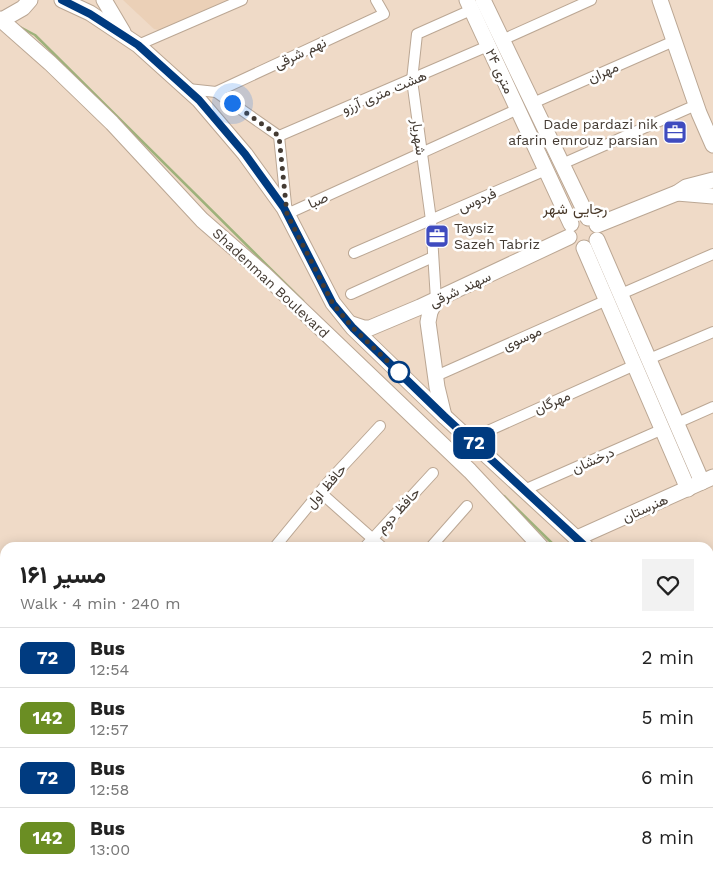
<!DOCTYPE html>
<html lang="en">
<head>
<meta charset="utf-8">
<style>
  :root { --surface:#fff; --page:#f2f2f2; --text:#222; --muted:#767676; --line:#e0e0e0 }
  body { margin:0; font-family:"Work Sans",Vazirmatn,sans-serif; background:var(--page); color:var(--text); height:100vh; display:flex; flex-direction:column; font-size:19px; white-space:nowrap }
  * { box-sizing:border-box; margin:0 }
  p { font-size:16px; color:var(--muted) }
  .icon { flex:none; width:28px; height:28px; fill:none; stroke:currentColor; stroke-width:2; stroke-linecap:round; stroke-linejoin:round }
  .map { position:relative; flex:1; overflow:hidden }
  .drawer { position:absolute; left:0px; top:542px; width:714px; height:336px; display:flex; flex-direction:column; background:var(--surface); border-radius:15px 15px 0 0; box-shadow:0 2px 12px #0003 }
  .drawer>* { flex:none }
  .badge { padding:0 10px; border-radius:8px; font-size:18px; line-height:32px }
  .you { position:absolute; width:25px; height:25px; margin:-12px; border:4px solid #fff; border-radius:50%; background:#1a73e8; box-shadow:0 0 0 8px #1a73e833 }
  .map>.badge { position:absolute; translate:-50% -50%; box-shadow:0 0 0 2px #fff }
  .round { display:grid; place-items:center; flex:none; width:52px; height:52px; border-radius:0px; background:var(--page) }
  .overview { display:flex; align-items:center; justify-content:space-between; height:85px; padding:0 20px }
  h1 { font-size:24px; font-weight:800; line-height:38px }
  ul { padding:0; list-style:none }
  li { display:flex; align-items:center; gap:15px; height:60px; padding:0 20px; border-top:1px solid var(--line) }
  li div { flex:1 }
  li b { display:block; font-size:19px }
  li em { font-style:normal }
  li .badge { min-width:55px; font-weight:700; text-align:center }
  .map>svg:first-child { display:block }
  .built { fill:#ebd0b7 }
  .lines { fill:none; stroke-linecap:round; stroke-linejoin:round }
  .stream { stroke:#9eb27b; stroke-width:2.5 }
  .street-casing { stroke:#bba794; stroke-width:12 }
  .secondary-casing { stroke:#bba794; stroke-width:17 }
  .highway-casing { stroke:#bba794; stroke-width:21 }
  .street { stroke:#fff; stroke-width:10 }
  .secondary { stroke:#fff; stroke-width:15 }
  .highway { stroke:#fff; stroke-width:19 }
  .line-casing { stroke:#fff; stroke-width:11 }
  .line { stroke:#003b80; stroke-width:8 }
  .walk { stroke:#443b33; stroke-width:5; stroke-dasharray:0 9 }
  .stop-dot { fill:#fff; stroke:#003b80; stroke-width:2.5 }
  .labels { text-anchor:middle; stroke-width:5; stroke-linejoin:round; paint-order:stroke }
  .street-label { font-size:14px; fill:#443b33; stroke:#fff }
  .poi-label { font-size:14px; fill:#443b33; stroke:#fff; text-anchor:end }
  .neighbourhood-label { font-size:15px; fill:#483828; stroke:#fff }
</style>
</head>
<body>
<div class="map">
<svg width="713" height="878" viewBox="0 0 713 878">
  <rect width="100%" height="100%" fill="#efdac7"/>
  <path class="built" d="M123 0H229L162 31 154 29Z"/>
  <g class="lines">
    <g class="stream">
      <path d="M20 27 35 35 303 301"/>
      <path d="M504 496 557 548"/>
    </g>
    <g class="street-casing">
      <g id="street">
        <path d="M502 40 591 0"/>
        <path d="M138 45 242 0"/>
        <path d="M188 89 216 92 279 136 287 214 518 109"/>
        <path d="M216 92 384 14 376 0"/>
        <path d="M533 103 674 41"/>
        <path d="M279 136 488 46"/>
        <path d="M562 164 696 105"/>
        <path d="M354 253 546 170"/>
        <path d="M351 294 433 257"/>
        <path d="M621 294 713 254"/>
        <path d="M436 300 431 220 412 80 417 34 471 10"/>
        <path d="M649 359 713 332"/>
        <path d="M436 376 607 300"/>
        <path d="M677 423 713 407"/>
        <path d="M470 439 635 365"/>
        <path d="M524 490 663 429"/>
        <path d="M320 492 383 548"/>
        <path d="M274 548 329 481 380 426"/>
        <path d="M364 548 433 473"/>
        <path d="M430 548 467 506"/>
        <path d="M709 675 710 656 713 648"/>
        <path d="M429 878 433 874"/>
        <path d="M659 878 664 874"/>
      </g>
    </g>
    <g class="secondary-casing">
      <g id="secondary">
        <path d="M62 0 90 13 138 45 199 100 245 154 284 208 333 303 353 328 444 416 587 548"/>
        <path d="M104 0 123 32"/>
        <path d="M467 0 571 224"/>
        <path d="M483 0 588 218"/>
        <path d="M660 0 699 113 713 145"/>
        <path d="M0 19 50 63 112 123 202 220 264 274 470 471 542 548"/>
        <path d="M2 20 23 8 30 0"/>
        <path d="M677 193 713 196"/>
        <path d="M597 225 677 193 686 187 713 180"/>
        <path d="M597 240 702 482"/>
        <path d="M584 248 688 489"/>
        <path d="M436 300 430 312 428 322 437 387 444 416"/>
        <path d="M349 323 364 328H370L420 307 569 237"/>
        <path d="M577 538 713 477"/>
        <path d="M709 721 713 730"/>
        <path d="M709 786H713"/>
        <path d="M709 866 713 871"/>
        <path d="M553 878 558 874"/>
        <path d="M589 878 594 874"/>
      </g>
    </g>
    <g class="highway-casing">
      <g id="highway">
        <path d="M0 620 5 625"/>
        <path d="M0 641 5 646"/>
        <path d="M0 659 5 664"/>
        <path d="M0 680 5 685"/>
        <path d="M229 874 234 878"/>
        <path d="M257 874 262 878"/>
        <path d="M279 874 284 878"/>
        <path d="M303 874 308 878"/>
      </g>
    </g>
    <use href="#street" class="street"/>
    <use href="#secondary" class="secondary"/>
    <use href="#highway" class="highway"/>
  </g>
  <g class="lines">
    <g class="line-casing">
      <path id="line" d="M62 0 90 14 138 45 199 100 245 154 284 208 333 304 353 328 444 416 587 548"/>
    </g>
    <use href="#line" class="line"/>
    <path class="walk" d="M232 103 279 136 287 214 333 304 353 328 399 372"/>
  </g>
  <defs>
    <g id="office-square" transform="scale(1.25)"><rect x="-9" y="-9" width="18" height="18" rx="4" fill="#3f4bbf" stroke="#fff"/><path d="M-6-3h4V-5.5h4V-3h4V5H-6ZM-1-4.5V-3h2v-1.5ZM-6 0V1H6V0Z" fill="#fff"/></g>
  </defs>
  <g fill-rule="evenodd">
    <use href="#office-square" x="675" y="132"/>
    <use href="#office-square" x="437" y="236"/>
  </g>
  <circle class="stop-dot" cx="399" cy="372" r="10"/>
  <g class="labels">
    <g class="street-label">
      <text transform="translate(300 53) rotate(-25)" y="5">نهم شرقی</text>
      <text transform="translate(500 71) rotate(65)" y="5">۲۴ متری</text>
      <text transform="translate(603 72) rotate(-24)" y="5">مهران</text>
      <text transform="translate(384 92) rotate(-23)" y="5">هشت متری آرزو</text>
      <text transform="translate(419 137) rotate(83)" y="5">شهریار</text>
      <text transform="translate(318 200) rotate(-24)" y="5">صبا</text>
      <text transform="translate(477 200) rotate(-23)" y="5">فردوس</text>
      <text transform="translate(271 283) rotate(43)" y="5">Shadenman Boulevard</text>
      <text transform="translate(460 289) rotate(-25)" y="5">سهند شرقی</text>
      <text transform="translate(522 338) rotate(-24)" y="5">موسوی</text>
      <text transform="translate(552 402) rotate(-24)" y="5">مهرگان</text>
      <text transform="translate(593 460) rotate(-24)" y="5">درخشان</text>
      <text transform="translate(326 486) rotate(-49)" y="5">حافظ اول</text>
      <text transform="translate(645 508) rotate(-24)" y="5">هنرستان</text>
      <text transform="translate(398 510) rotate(-47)" y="5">حافظ دوم</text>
    </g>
    <g class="poi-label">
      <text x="658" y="129">Dade pardazi nik<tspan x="658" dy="16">afarin emrouz parsian</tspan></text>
      <text x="454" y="233" text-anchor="start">Taysiz<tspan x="454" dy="16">Sazeh Tabriz</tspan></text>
    </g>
    <g class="neighbourhood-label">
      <text x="575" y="214">رجایی شهر</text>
    </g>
  </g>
</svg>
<div class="you" style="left:232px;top:103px"></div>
<b class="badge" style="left:474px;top:443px;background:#003b80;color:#fff">72</b>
<section class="drawer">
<div class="overview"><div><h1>مسیر ۱۶۱</h1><p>Walk · 4 min · 240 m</p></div><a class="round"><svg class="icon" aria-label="heart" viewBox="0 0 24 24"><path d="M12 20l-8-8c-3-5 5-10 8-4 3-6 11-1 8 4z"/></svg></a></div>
<ul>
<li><span class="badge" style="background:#003b80;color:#fff">72</span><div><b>Bus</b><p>12:54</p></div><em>2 min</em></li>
<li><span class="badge" style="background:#6b8e23;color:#fff">142</span><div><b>Bus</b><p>12:57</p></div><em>5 min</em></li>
<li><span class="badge" style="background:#003b80;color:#fff">72</span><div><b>Bus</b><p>12:58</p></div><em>6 min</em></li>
<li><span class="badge" style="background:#6b8e23;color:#fff">142</span><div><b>Bus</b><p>13:00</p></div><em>8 min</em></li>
</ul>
</section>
</div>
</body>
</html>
